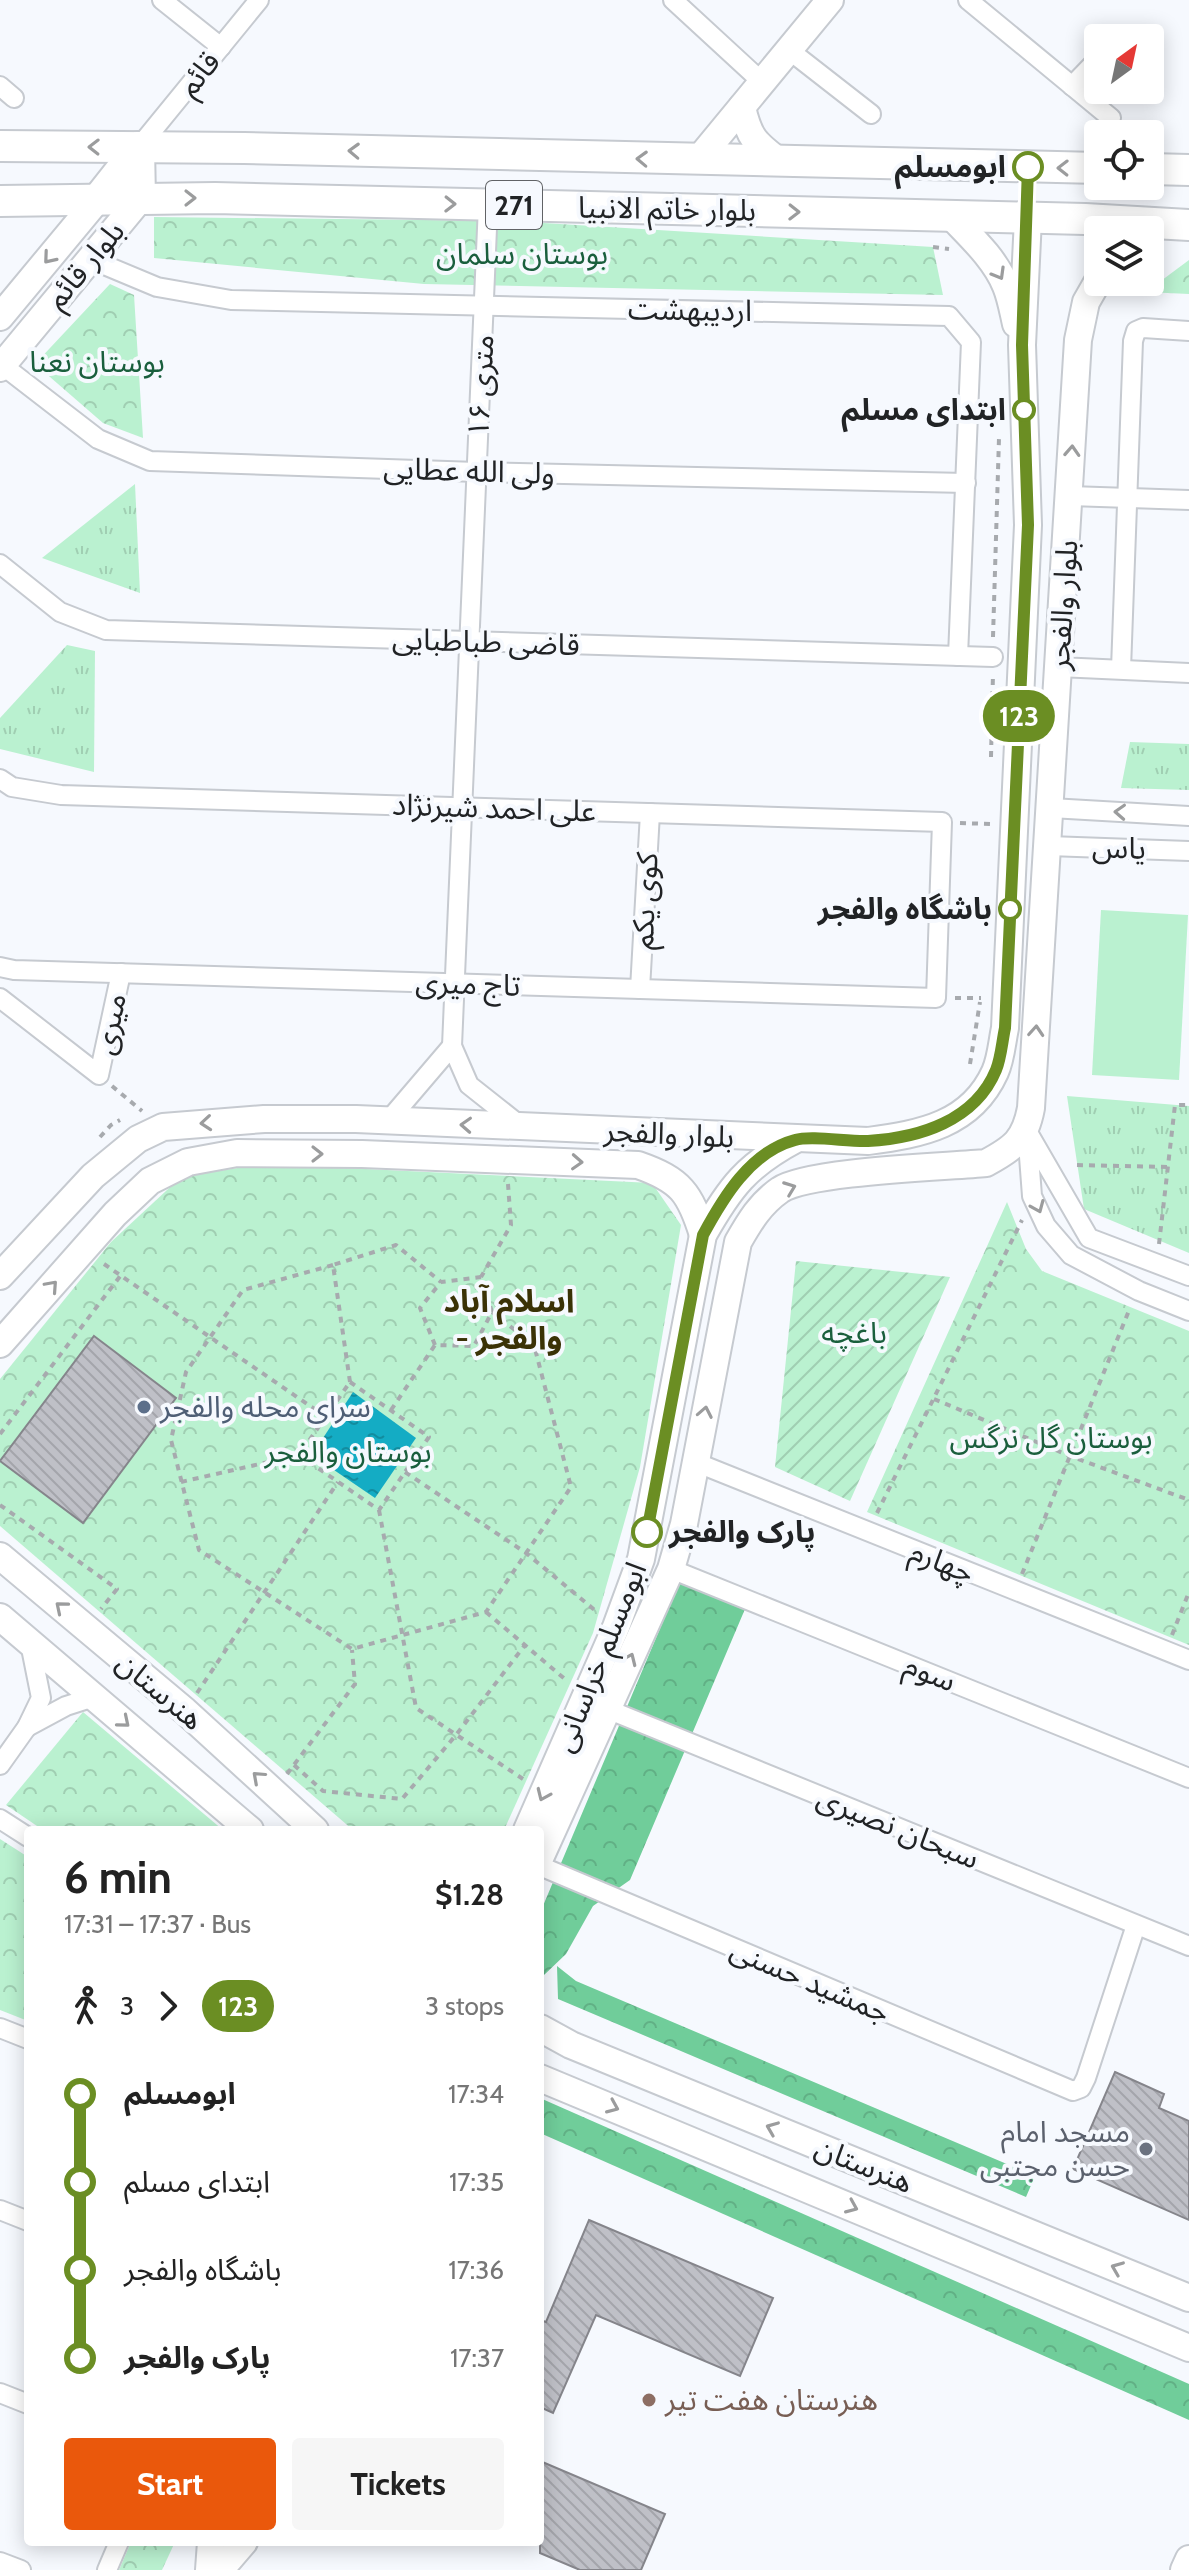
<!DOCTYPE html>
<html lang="en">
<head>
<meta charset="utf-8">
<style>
  :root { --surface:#fff; --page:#f6f6f6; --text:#222; --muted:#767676; --accent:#ea580c }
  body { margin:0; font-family:Cabin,"Noto Sans Arabic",sans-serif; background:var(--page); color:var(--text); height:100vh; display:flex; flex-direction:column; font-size:30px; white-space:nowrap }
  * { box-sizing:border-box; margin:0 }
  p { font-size:26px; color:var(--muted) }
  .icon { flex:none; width:44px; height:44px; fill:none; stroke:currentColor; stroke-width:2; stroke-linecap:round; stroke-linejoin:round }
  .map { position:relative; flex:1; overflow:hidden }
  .sheet { position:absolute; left:24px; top:1826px; width:520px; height:720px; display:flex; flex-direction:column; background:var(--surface); border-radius:8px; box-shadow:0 4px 20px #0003 }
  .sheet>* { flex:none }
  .badge { padding:0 16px; border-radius:26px; font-size:28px; line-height:52px }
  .needle { width:52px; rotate:33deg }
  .controls { position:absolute; left:1084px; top:24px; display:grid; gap:16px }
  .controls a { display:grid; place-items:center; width:80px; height:80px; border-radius:8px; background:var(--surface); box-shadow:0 4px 20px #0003; font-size:40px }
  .map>.badge { position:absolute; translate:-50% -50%; box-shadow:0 0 0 4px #fff }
  .legs { display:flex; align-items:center; gap:12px; height:88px; padding:0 40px; font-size:26px }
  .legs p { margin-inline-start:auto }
  .overview { display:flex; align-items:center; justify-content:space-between; height:136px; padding:0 40px }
  h1 { font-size:44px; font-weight:700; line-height:60px }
  .action { display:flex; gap:16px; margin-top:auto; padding:16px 40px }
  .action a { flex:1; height:92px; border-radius:8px; background:var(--accent); color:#fff; font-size:32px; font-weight:700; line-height:92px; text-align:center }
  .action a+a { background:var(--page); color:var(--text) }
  ul { padding:0 40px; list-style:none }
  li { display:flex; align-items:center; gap:28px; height:88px; font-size:30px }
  li i { display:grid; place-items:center; width:12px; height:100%; margin:0 10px; background:currentColor }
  li i::after { content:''; width:20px; height:20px; margin:-10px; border:6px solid; border-radius:50%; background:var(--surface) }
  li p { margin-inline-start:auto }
  li:first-child i { background:linear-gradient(#0000 50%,currentColor 0) }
  li:last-child i { background:linear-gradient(currentColor 50%,#0000 0) }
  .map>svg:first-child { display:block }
  .grass { fill:url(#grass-tufts) }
  .forest { fill:url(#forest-crowns) }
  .park { fill:url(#park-crowns) }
  .garden { fill:url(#garden-furrows) }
  .pitch { fill:#baf1d0 }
  .water { fill:url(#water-ripples) }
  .building { fill:url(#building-back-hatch); stroke:#85858b; stroke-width:2 }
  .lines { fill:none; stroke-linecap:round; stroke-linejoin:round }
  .minor-casing { stroke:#c6cad0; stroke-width:22 }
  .secondary-casing { stroke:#c6cad0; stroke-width:30 }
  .primary-casing { stroke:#c6cad0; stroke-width:34 }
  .path { stroke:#a7aaae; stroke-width:4; stroke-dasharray:6 6; stroke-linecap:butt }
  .minor { stroke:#fff; stroke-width:18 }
  .secondary { stroke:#fff; stroke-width:26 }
  .primary { stroke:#fff; stroke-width:30 }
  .oneway { stroke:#9b9c9d }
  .line-1-casing { stroke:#fff; stroke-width:18 }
  .line-1 { stroke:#6b8e23; stroke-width:12 }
  .stop-1-dot { fill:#fff; stroke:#6b8e23; stroke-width:4 }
  .service-dot { fill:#5c6f8a; stroke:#f6f9fe; stroke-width:3 }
  .worship-dot { fill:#6b7280; stroke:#f6f9fe; stroke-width:3 }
  .education-dot { fill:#8d6e63; stroke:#f6f9fe; stroke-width:3 }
  .labels { text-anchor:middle; stroke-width:8; stroke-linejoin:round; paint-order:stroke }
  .shield { fill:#f6f9fe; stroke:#616366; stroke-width:2 }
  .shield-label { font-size:28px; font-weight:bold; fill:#212325 }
  .street-label { font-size:30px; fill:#212325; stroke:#f6f9fe }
  .stop-label { font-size:30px; font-weight:bold; fill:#212325; stroke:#f6f9fe; text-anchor:end }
  .park-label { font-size:30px; fill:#1a5f3d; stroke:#f6f9fe }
  .service-label { font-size:30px; fill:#4e5e75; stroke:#f6f9fe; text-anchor:start }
  .worship-label { font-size:30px; fill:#5b616d; stroke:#f6f9fe; text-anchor:end }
  .education-label { font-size:30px; fill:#785e54; stroke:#f6f9fe; text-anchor:start }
  .neighbourhood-label { font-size:32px; font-weight:bold; fill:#3a3206; stroke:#f6f9fe }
</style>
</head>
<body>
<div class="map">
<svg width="1189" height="2570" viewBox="0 0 1189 2570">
  <defs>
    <pattern id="grass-tufts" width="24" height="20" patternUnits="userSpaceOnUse" patternTransform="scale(2)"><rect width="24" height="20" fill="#baf1d0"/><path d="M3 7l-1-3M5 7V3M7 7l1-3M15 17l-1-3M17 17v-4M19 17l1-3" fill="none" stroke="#a0ceb2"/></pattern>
    <pattern id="forest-crowns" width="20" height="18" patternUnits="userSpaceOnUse" patternTransform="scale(2)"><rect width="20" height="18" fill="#70cd9a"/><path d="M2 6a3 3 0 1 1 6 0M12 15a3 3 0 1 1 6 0" fill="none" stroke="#61b085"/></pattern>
    <pattern id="park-crowns" width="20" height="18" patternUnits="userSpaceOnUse" patternTransform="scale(2)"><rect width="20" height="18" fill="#baf1d0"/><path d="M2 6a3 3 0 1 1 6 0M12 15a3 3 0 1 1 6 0" fill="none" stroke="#a0ceb2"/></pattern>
    <pattern id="garden-furrows" width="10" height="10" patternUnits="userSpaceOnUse" patternTransform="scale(2)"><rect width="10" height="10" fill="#baf1d0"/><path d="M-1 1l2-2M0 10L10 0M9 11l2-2" fill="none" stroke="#a0ceb2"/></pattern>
    <pattern id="water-ripples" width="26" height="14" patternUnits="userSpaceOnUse" patternTransform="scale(2)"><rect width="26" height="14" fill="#14acc4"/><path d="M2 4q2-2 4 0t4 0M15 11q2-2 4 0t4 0" fill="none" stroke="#128c9f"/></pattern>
    <pattern id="building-back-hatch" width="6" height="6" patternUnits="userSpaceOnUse" patternTransform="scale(2)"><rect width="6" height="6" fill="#bfc0c7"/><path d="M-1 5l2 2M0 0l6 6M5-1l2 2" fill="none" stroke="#a4a5ab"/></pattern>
  </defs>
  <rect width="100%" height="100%" fill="#f6f9fe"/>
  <g class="grass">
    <path d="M135 484 140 593 42 558Z"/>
    <path d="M67 645 95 651 94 772 0 749V718Z"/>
    <path d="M1130 742 1189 744V790L1121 788Z"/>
    <path d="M1067 1096 1189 1106V1253L1084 1209Z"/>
  </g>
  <g class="forest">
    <path d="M683 1574 748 1602 630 1880 593 1906 566 1954 543 1976 540 1957V1913Z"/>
    <path d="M557 1966 576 1981 1035 2176 1026 2197 558 1999Z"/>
    <path d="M540 2098 1189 2384V2420L540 2133Z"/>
  </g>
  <g class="park">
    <path d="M154 217 511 221 933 247 943 295 424 284 154 258Z"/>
    <path d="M1189 260V294L1146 292Z"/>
    <path d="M110 284 134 295 143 438 103 423 35 364Z"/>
    <path d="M263 1164 652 1183 681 1225 640 1467 593 1633 504 1830H353L0 1526V1379L111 1242 181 1177Z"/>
    <path d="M1007 1202 1026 1249 1042 1271 1189 1331V1645L867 1512Z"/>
    <path d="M83 1712 223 1830H43L6 1805Z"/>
    <path d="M0 1839 28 1857V2021L0 2010Z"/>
    <path d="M131 2542H175L162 2570H119Z"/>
  </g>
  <path class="garden" d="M796 1261 950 1277 850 1501 775 1467Z"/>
  <path class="pitch" d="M1101 910 1188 915 1179 1080 1092 1075Z"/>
  <path class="water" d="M353 1392 416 1438 375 1498 312 1455Z"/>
  <g class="building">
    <path d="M94 1336 176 1398 83 1523 0 1461Z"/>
    <path d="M1115 2072 1164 2094 1159 2108 1189 2121V2220L1073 2169Z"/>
    <path d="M589 2220 773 2298 740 2376 596 2315 553 2413 540 2407V2320L546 2322Z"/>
    <path d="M540 2461 665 2514 641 2570H580L540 2553Z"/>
  </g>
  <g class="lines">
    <g class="minor-casing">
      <g id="minor">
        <path d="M162 0 221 47"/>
        <path d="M673 0 762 82"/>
        <path d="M968 0 1111 118"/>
        <path d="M789 50 871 114"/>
        <path d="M0 86 14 98"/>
        <path d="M1072 86 1098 59"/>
        <path d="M139 147 259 0"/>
        <path d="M90 259 157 287 231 300 949 316 971 342 958 656"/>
        <path d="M2 365 98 439 150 461 477 472 966 483"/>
        <path d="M1070 496 1189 500"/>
        <path d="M0 564 60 612 106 630 993 657"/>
        <path d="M1059 667 1189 673"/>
        <path d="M1121 669 1133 341 1136 331 1143 328 1189 331"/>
        <path d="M0 779 12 787 61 795 942 822 936 998 14 970 0 967"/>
        <path d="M1051 808 1189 816"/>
        <path d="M1049 846 1189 851"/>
        <path d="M640 989 650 813"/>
        <path d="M0 998 99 1075 121 973"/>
        <path d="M452 1046 488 205"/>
        <path d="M388 1121 452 1046 469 1085 522 1127"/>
        <path d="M1027 1130 1032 1196 1046 1226 1071 1255 1139 1291 1189 1311"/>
        <path d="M1030 1136 1089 1238 1189 1276"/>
        <path d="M695 1462 1189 1660"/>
        <path d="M671 1569 1189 1778"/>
        <path d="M607 1709 1189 1946"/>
        <path d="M27 1727 66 1706 94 1697"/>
        <path d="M0 1765 27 1727 41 1698 30 1643"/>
        <path d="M0 1819 28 1837"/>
        <path d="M540 1866 1073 2091 1081 2088 1086 2078 1136 1925"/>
        <path d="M0 2028 28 2039"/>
        <path d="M0 2210 28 2221"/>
        <path d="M0 2393 28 2404"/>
        <path d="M0 2562 21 2570"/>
        <path d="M107 2570 119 2542"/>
      </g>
    </g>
    <g class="secondary-casing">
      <g id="secondary">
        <path d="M742 107C749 138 755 143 780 162"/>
        <path d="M698 160 830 0"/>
        <path d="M951 216C971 237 995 259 1006 286 1011 298 1013 311 1016 324"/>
        <path d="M0 317 98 199"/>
        <path d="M0 368 140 199"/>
        <path d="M0 1276 93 1176 138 1139 163 1127 264 1119H356L868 1141C921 1134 971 1125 995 1072 1001 1059 1002 1042 1005 1028L1028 525 1022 345 1028 218"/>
        <path d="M0 1344 115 1214 150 1181 188 1162 237 1153 362 1154 638 1165C681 1180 690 1193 703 1235"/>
        <path d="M0 1556 185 1711 315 1830"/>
        <path d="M0 1617 250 1830"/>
        <path d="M527 1830 616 1627 641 1559 703 1235C730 1187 747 1165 796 1139"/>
        <path d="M540 1858 671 1569 684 1524 738 1242C750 1221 760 1204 780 1190 809 1171 945 1167 986 1163 1014 1148 1025 1140 1031 1108L1078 340 1086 302 1098 281"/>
        <path d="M540 2028 571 2045 1189 2298"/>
        <path d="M540 2078 1189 2348"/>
        <path d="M209 2570 211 2542"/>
        <path d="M220 2570 244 2542"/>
        <path d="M1184 2570 1189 2559"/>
      </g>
    </g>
    <g class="primary-casing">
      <g id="primary">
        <path d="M0 146 244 148 1098 168"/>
        <path d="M1150 169 1189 170"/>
        <path d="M98 199 139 147 140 199"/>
        <path d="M0 201 215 198 1085 219 1189 225"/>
      </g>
    </g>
    <g class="path">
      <path d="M933 247 949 249"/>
      <path d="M1150 264 1160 250"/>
      <path d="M993 637 999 438"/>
      <path d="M991 757 993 674"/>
      <path d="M960 823 990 824"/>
      <path d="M955 998H981"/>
      <path d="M970 1064 980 1002"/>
      <path d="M112 1086 142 1111"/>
      <path d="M100 1137 111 1125 120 1120"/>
      <path d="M1077 1165 1168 1167"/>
      <path d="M1159 1244 1175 1105H1189"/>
      <path d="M104 1264 326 1417"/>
      <path d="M333 1265 243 1290 186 1372 171 1440 199 1550 352 1649 486 1612 571 1487 534 1345 492 1312"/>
      <path d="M435 1345 420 1308 441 1282 481 1277"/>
      <path d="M350 1382 429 1437 379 1510 299 1455Z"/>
      <path d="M350 1382 333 1265 396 1245 441 1282"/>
      <path d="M934 1399 1070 1456 1189 1500"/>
      <path d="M391 1410 435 1345 474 1346 492 1312 481 1277 511 1225 508 1184"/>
      <path d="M0 1434 121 1275"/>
      <path d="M405 1472 526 1553 597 1612"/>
      <path d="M181 1482 299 1455"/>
      <path d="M0 1505 117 1589 101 1609"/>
      <path d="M379 1510 416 1708 523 1779"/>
      <path d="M877 1513 1022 1220"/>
      <path d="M1022 1574 1130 1308"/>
      <path d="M486 1612 566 1680"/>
      <path d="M1172 1635 1189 1592"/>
      <path d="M197 1693 338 1482"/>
      <path d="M294 1765 323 1791 402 1799 456 1735 525 1645"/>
      <path d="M287 1774 355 1684 352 1650"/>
    </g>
    <use href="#minor" class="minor"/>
    <use href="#secondary" class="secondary"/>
    <use href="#primary" class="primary"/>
  </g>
  <defs><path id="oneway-chevron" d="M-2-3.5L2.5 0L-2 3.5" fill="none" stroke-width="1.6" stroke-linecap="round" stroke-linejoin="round" transform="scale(2)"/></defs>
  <g class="oneway">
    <use href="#oneway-chevron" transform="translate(94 147) rotate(-179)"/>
    <use href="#oneway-chevron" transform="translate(354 151) rotate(-178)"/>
    <use href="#oneway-chevron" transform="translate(642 159) rotate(-178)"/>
    <use href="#oneway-chevron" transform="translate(1063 168) rotate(-179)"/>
    <use href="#oneway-chevron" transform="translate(190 198)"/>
    <use href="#oneway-chevron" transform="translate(450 204) rotate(1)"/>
    <use href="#oneway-chevron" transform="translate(794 212) rotate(1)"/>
    <use href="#oneway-chevron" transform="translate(49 258) rotate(130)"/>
    <use href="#oneway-chevron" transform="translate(999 274) rotate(60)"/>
    <use href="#oneway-chevron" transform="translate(1072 451) rotate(-87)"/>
    <use href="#oneway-chevron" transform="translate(1120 812) rotate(-177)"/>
    <use href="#oneway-chevron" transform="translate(1036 1031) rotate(-86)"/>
    <use href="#oneway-chevron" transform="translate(206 1123) rotate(175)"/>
    <use href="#oneway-chevron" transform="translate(466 1125) rotate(-177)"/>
    <use href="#oneway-chevron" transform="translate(317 1154)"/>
    <use href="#oneway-chevron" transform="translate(577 1162) rotate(3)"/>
    <use href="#oneway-chevron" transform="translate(790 1188) rotate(-21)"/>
    <use href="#oneway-chevron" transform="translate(1038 1207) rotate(67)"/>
    <use href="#oneway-chevron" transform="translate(52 1286) rotate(-48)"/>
    <use href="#oneway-chevron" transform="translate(705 1412) rotate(-79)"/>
    <use href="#oneway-chevron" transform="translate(61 1607) rotate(-140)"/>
    <use href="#oneway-chevron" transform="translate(630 1659) rotate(-66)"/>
    <use href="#oneway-chevron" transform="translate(124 1722) rotate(40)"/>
    <use href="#oneway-chevron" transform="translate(258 1777) rotate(-138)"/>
    <use href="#oneway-chevron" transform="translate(543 1795) rotate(114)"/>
    <use href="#oneway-chevron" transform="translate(613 2107) rotate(23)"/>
    <use href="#oneway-chevron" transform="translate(772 2128) rotate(-158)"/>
    <use href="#oneway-chevron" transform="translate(852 2207) rotate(23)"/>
    <use href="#oneway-chevron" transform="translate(1117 2268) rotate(-158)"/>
  </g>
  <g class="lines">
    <g class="line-1-casing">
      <path id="line-1" d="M647 1532 703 1235C723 1198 750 1152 795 1140 812 1135 848 1142 868 1141 919 1138 975 1121 996 1070 1001 1058 1002 1042 1005 1028L1028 525 1022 345 1028 167"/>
    </g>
    <use href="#line-1" class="line-1"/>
  </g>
  <g class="stop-1-dot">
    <circle cx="1028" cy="167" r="14"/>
    <circle cx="1024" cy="410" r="10"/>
    <circle cx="1010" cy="909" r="10"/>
    <circle cx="647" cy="1532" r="14"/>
  </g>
  <circle class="service-dot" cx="144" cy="1407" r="8"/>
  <circle class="worship-dot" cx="1146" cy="2149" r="8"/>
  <circle class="education-dot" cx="649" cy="2400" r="8"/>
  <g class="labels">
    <rect class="shield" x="486" y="181" width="56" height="48" rx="6"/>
    <g class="shield-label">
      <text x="514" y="215">271</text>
    </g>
    <g class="street-label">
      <text transform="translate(199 74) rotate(-51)" y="10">قائم</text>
      <text transform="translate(667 209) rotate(1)" y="10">بلوار خاتم الانبیا</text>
      <text transform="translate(85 265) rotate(-50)" y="10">بلوار قائم</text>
      <text transform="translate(690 310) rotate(1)" y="10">اردیبهشت</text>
      <text transform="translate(481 386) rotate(-87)" y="10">۱۶ متری</text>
      <text transform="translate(469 471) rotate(2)" y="10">ولی الله عطایی</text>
      <text transform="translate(1063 605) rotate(-86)" y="10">بلوار والفجر</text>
      <text transform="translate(486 642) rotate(2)" y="10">قاضی طباطبایی</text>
      <text transform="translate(494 808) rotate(2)" y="10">علی احمد شیرنژاد</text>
      <text transform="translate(1119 848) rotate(2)" y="10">یاس</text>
      <text transform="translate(645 901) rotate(-87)" y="10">کوی یکم</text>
      <text transform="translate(468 984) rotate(2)" y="10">تاج میری</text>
      <text transform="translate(110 1024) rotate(-78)" y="10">میری</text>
      <text transform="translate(669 1134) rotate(3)" y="10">بلوار والفجر</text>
      <text transform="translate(942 1562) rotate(22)" y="10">چهارم</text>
      <text transform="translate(600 1657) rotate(-68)" y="10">ابومسلم خراسانی</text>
      <text transform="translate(930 1673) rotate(22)" y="10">سوم</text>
      <text transform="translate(160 1691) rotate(40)" y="10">هنرستان</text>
      <text transform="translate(898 1828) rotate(22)" y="10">سبحان نصیری</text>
      <text transform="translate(810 1981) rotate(23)" y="10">جمشید حسنی</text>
      <text transform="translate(864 2165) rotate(22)" y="10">هنرستان</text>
    </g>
    <g class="stop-label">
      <text x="1006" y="177">ابومسلم</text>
      <text x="1006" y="420">ابتدای مسلم</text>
      <text x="992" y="919">باشگاه والفجر</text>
      <text x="669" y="1542" text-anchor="start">پارک والفجر</text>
    </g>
    <g class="park-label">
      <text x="522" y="264">بوستان سلمان</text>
      <text x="97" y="372">بوستان نعنا</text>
      <text x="854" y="1343">باغچه</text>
      <text x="1051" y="1448">بوستان گل نرگس</text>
      <text x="348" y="1462">بوستان والفجر</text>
    </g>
    <g class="service-label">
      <text x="160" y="1417">سرای محله والفجر</text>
    </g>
    <g class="worship-label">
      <text x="1130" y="2142">مسجد امام<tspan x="1130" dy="34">حسن مجتبی</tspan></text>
    </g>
    <g class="education-label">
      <text x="665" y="2410">هنرستان هفت تیر</text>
    </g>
    <g class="neighbourhood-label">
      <text x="509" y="1312">اسلام آباد<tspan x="509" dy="37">- والفجر</tspan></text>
    </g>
  </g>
</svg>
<div class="controls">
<a><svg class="needle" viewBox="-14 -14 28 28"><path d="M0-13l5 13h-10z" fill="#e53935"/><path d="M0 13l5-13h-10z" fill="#767676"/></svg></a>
<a><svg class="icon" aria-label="locate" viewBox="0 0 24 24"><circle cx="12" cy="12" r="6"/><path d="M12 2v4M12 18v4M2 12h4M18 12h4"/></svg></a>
<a><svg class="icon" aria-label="layers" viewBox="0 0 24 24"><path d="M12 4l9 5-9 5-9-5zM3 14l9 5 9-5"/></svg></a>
</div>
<b class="badge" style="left:1019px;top:716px;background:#6b8e23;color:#fff">123</b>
<section class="sheet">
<div class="overview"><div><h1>6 min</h1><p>17:31 – 17:37 · Bus</p></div><b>$1.28</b></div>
<div class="legs"><svg class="icon" aria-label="walk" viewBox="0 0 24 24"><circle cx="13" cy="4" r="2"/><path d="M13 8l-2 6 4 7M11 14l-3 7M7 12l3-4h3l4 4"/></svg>3<svg class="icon" aria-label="forward" viewBox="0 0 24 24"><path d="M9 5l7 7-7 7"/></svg><b class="badge" style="background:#6b8e23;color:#fff">123</b><p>3 stops</p></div>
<ul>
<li><i style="color:#6b8e23"></i><b>ابومسلم</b><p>17:34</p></li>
<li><i style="color:#6b8e23"></i><span>ابتدای مسلم</span><p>17:35</p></li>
<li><i style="color:#6b8e23"></i><span>باشگاه والفجر</span><p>17:36</p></li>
<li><i style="color:#6b8e23"></i><b>پارک والفجر</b><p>17:37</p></li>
</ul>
<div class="action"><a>Start</a><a>Tickets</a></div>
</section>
</div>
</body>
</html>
